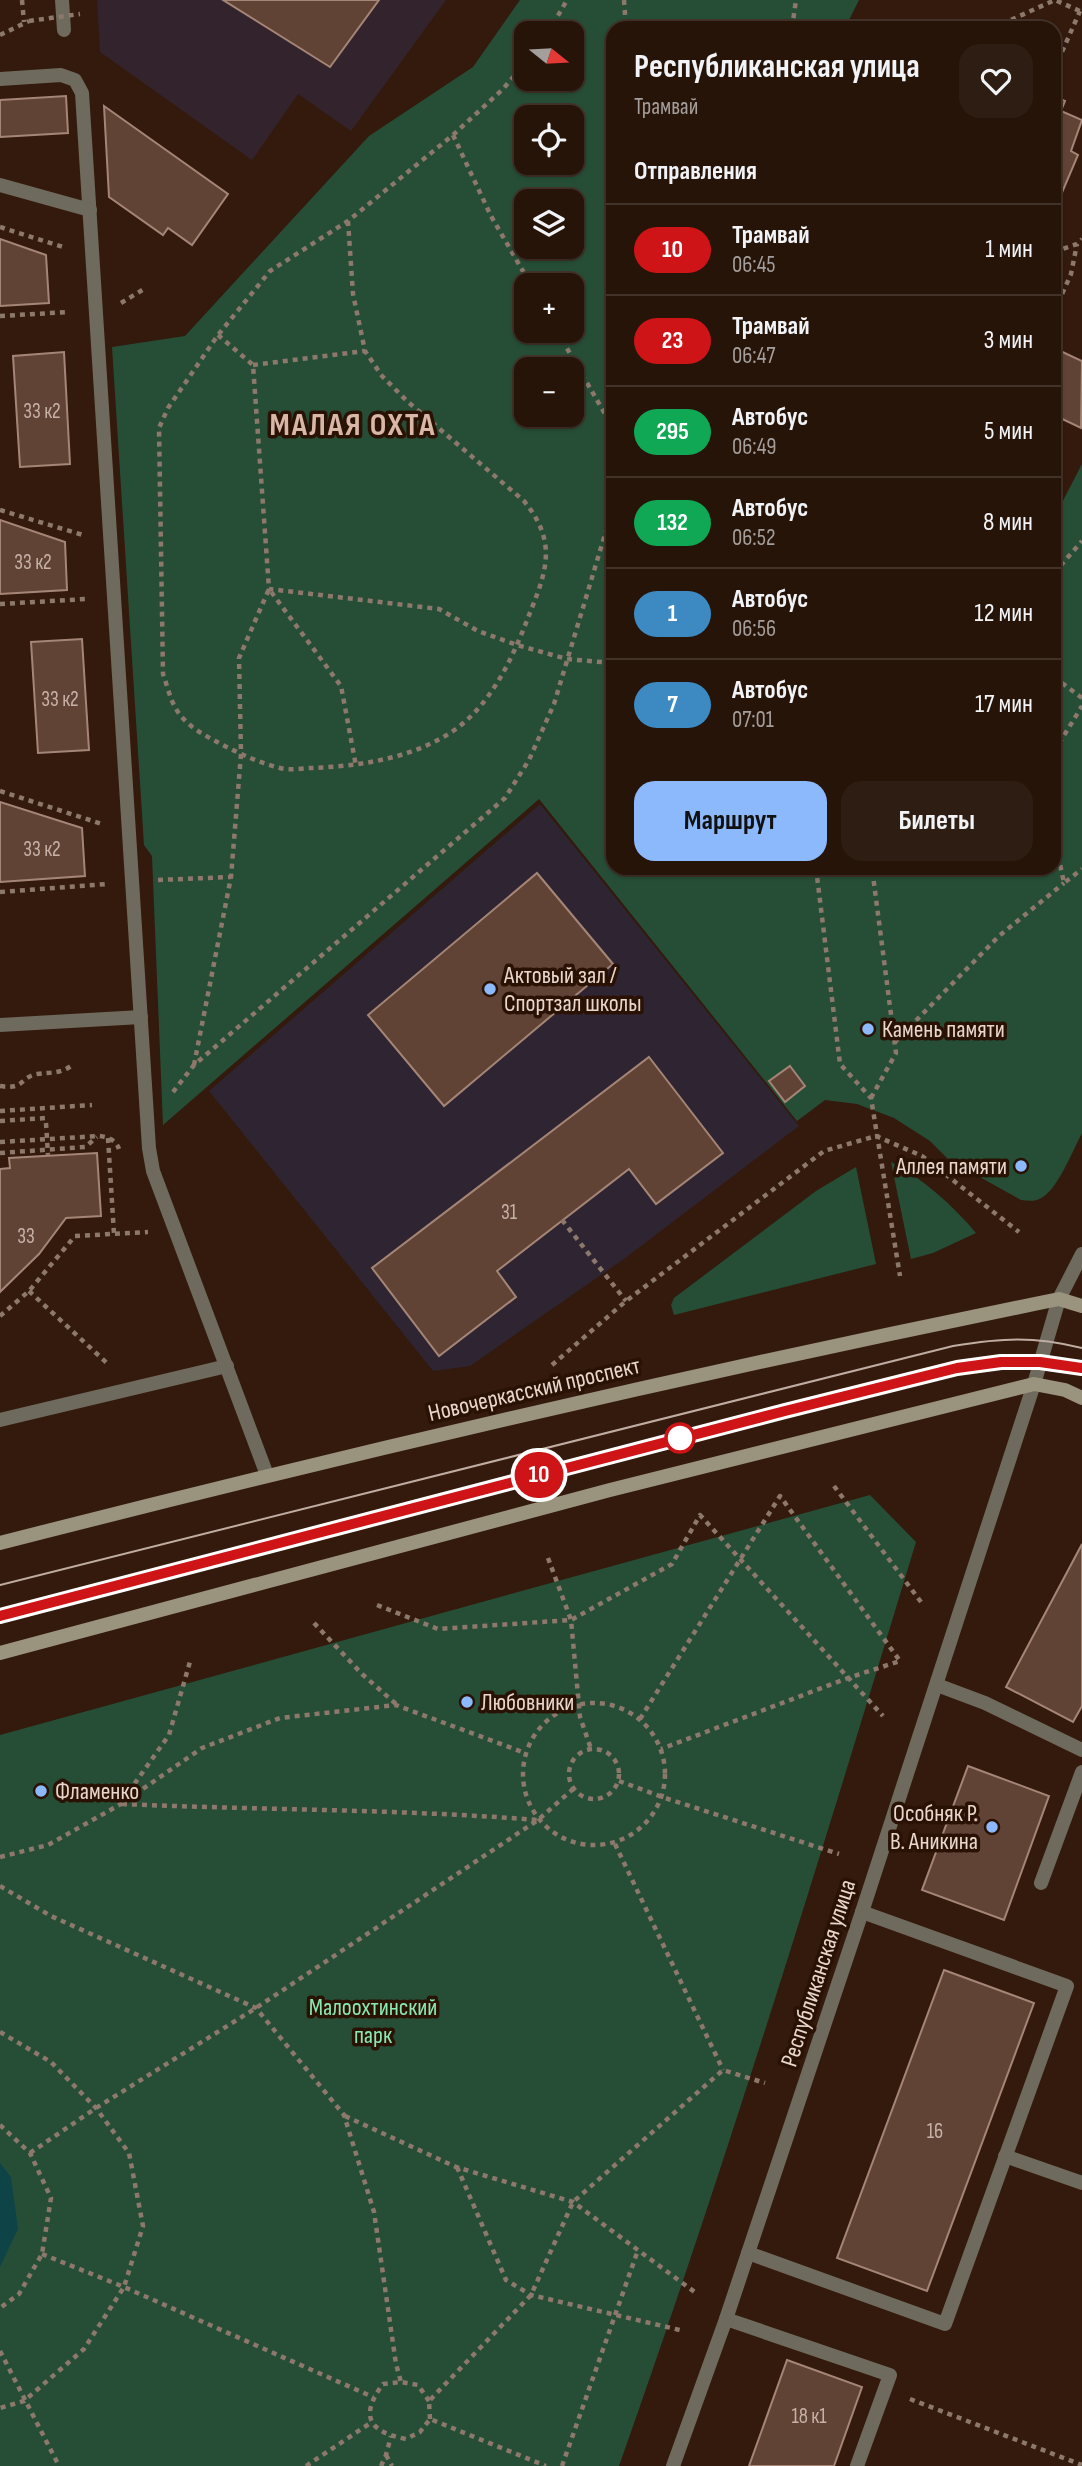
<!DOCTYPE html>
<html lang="ru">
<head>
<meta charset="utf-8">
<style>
  :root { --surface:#261409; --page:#2e1d12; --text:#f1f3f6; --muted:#a49e9c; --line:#42332a; --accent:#8cb9fc }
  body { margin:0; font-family:"Sofia Sans Condensed",sans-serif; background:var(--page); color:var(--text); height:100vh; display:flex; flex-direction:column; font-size:26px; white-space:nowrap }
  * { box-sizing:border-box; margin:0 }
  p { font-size:23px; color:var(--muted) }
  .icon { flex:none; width:38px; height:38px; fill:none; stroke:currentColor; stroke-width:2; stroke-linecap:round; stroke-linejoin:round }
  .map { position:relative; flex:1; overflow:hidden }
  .side { position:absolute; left:606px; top:21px; width:455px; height:854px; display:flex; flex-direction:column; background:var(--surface); border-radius:21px; box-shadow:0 2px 5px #0004,0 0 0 2px var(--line) }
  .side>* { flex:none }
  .badge { padding:0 14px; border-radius:23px; font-size:24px; line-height:46px }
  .needle { width:46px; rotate:108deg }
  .controls { position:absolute; left:514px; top:21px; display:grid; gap:14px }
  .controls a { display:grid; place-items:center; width:70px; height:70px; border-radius:14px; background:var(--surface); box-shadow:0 2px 5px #0004,0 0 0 2px var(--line); font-size:35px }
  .map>.badge { position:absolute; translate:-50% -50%; box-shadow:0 0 0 4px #fff }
  h2 { padding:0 28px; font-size:26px; line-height:63px }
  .round { display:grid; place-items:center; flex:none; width:74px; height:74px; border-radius:21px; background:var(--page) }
  .headline { display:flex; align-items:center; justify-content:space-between; height:119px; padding:0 28px }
  h1 { font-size:33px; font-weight:700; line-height:52px }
  .primary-button { display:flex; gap:14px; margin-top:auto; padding:14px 28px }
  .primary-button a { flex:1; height:80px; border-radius:21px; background:var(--accent); color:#111; font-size:28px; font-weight:700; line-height:80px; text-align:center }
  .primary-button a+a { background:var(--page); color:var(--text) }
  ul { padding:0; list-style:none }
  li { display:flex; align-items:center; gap:21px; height:91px; padding:0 28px; border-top:2px solid var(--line) }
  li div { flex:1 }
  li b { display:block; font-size:26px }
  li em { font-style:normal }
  li .badge { min-width:77px; font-weight:700; text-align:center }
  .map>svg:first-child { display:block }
  .commercial { fill:#33232d }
  .education { fill:#2f2432 }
  .green { fill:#264e37; fill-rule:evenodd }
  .water { fill:#0e4447 }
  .building { fill:#614336; stroke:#a58576; stroke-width:2 }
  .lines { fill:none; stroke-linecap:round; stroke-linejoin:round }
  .path { stroke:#8d786c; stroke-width:4.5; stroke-dasharray:5 5; stroke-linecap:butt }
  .service { stroke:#6e6a5d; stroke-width:14 }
  .minor { stroke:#6e6a5d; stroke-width:14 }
  .tertiary { stroke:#6e6a5d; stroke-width:14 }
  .secondary { stroke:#9a937e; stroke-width:14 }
  .tram { stroke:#bfaca2; stroke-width:2 }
  .path-bridge { stroke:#8d786c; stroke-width:4.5; stroke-dasharray:5 5; stroke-linecap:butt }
  .line-casing { stroke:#fff; stroke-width:16 }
  .line { stroke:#ce1417; stroke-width:10 }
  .poi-dot { fill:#8cb9fc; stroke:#291104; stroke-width:2.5 }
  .stop-dot { fill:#fff; stroke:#ce1417; stroke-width:3.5 }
  .labels { text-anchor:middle; stroke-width:7; stroke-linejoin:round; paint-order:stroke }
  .number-label { font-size:21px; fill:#c7b2a8 }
  .poi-label { font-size:24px; fill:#e9d7ce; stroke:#291104; text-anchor:start }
  .street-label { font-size:24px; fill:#e9d7ce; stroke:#291104 }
  .park-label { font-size:24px; fill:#8ae9b2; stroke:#291104 }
  .district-label { font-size:32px; font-weight:bold; letter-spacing:2px; fill:#d9b7a6; stroke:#291104 }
</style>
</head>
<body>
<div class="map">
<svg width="1082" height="2466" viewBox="0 0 1082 2466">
  <rect width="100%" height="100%" fill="#331a0c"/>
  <path class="commercial" d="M97 0H446L351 131 298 94 252 160 100 52Z"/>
  <path class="education" d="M540 804 799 1126 624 1259 470 1366 433 1371 209 1091Z"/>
  <g class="green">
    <path d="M520 0H859L845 28H612V868H1054V518L1082 464V1133C1073 1150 1058 1188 1043 1197 1036 1202 1029 1201 1021 1200L949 1160 930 1141 894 1118 857 1104 825 1100 797 1121 539 799 163 1125 152 856 144 845 112 347 185 336 369 136 473 67ZM527 33H572V79H527ZM527 117H572V163H527ZM527 201H572V247H527ZM527 285H572V331H527ZM527 369H572V415H527Z"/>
    <path d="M891 1162C925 1180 951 1204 976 1233L933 1253 911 1259Z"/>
    <path d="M856 1167 876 1264 674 1315 671 1305 674 1298 816 1191Z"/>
    <path d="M870 1495 916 1542C822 1852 727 2161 619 2466H0V1735Z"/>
  </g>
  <path class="water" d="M0 2163 11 2177 18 2229 0 2267Z"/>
  <g class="building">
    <path d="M223 0H379L330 67Z"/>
    <path d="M66 96 68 133 0 137V100Z"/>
    <path d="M1054 96 1065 101 1061 111 1082 120 1071 151 1078 155 1061 195 1054 192Z"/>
    <path d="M104 106 228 194 192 245 168 228 163 235 109 197Z"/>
    <path d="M0 239 46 255 49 303 0 306Z"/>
    <path d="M1054 348 1082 361 1081 428 1054 415Z"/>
    <path d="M64 352 70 464 20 467 13 356Z"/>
    <path d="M0 520 65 542 67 590 0 594Z"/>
    <path d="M82 639 89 750 38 753 31 642Z"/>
    <path d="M0 802 82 828 85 876 0 882Z"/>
    <path d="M537 873 613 964 444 1106 368 1015Z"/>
    <path d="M649 1057 723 1153 656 1204 629 1169 497 1271 516 1297 439 1356 372 1268Z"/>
    <path d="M790 1066 805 1086 785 1102 769 1081Z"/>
    <path d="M97 1153 101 1216 66 1218 39 1254 0 1292V1169L10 1168 9 1158Z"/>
    <path d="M1082 1544V1706L1073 1722 1006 1687Z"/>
    <path d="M968 1766 1049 1796 1004 1920 922 1890Z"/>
    <path d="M944 1970 1034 2003 927 2291 837 2258Z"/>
    <path d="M787 2360 862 2387 834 2466H749Z"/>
  </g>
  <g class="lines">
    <g class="path">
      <path d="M22 0 24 22"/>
      <path d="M624 0 626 28"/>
      <path d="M792 28 796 0"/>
      <path d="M993 28 1055 0 1082 12"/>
      <path d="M548 33 567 0"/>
      <path d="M0 35 29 21"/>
      <path d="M1054 70 1080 11"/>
      <path d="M453 135 491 216 531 285"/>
      <path d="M348 221 353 294 365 351 382 376 407 401 524 501C555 539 549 566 531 610 514 655 492 706 450 733 409 759 359 766 312 768 302 768 290 771 280 768 260 763 240 754 221 744 204 735 186 726 176 709 170 699 167 685 163 674L159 428 168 408 218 335 270 271 348 221 453 135 503 89 527 61"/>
      <path d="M0 227 66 248"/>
      <path d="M1054 252 1077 244 1082 239"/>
      <path d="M121 303 144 289"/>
      <path d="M1054 312 1071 274 1077 244"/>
      <path d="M0 316 69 312"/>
      <path d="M557 331 612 426"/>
      <path d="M218 335 253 365 269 589 439 609 478 631 517 645 567 659 612 663"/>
      <path d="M253 365 365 351"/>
      <path d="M0 510 83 535"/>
      <path d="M1054 573 1082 541"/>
      <path d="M0 604 86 599"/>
      <path d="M1054 677 1082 698"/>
      <path d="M1054 733H1065"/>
      <path d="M1054 752 1082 706"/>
      <path d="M0 791 102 824"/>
      <path d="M1054 836 1064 883 1082 869"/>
      <path d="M816 868 840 1064 871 1098 900 1276"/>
      <path d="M158 880 231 877"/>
      <path d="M0 892 107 884"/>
      <path d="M895 1042 999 936 1064 883"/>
      <path d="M194 1065 231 877 241 754 239 658 269 589 341 686 356 766"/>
      <path d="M0 1086C25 1090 20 1077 37 1074 51 1072 59 1074 71 1066"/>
      <path d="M173 1092 194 1065 505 798 529 760 554 704 612 511"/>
      <path d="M871 1098 896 1053 872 868"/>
      <path d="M0 1111 92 1105"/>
      <path d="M0 1121 46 1118"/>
      <path d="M108 1138 114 1234"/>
      <path d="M0 1142 99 1136C108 1137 116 1140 119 1149"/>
      <path d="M0 1153 85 1147 97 1137"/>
      <path d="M562 1220 626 1301"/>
      <path d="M29 1291 109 1365"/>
      <path d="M0 1316 29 1291 75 1236 148 1232"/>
      <path d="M552 1365 626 1301 824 1151 876 1136 922 1156 1019 1232"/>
      <path d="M834 1486 921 1602"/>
      <path d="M548 1558 571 1620 580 1717 591 1749"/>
      <path d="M377 1605 438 1629 571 1620 672 1564 700 1515 883 1716"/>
      <path d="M314 1623 362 1674 396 1704"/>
      <circle cx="594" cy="1774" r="71"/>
      <path d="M640 1719 780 1496 900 1661 848 1678 661 1749"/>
      <circle cx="594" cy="1774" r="25"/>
      <path d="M619 1781 662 1797 839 1854"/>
      <path d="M123 1800 169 1735 191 1658"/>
      <path d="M122 1804C260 1810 399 1809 537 1820"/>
      <path d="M615 1844 723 2070"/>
      <path d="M0 1857 48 1845 121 1804 202 1748 280 1718 396 1705 525 1753"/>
      <path d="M0 1886 51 1916 256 2008 344 2115 374 2212 396 2364 401 2382"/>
      <path d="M0 2032 51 2062 96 2108 129 2153 143 2226 124 2287 84 2349 24 2401 0 2408"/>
      <path d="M345 2116 456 2167 573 2202 696 2293"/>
      <path d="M0 2125 30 2153 51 2198 42 2254 19 2294 0 2308"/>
      <path d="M30 2153 96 2108 256 2008 538 1820 573 1789"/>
      <path d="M457 2167 506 2280 531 2295 684 2331"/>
      <path d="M42 2254 124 2287 373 2397"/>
      <path d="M0 2351 59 2466"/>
      <path d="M910 2399 1082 2465"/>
      <path d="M429 2401 418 2385 401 2382 383 2384C359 2416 369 2432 406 2439L420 2432 430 2419 546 2466"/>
      <path d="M430 2419 429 2401 531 2295 573 2202 723 2070 765 2083"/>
      <path d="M386 2455 392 2466"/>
      <path d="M306 2466 372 2422"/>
      <path d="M381 2466 386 2455 391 2436"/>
      <path d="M562 2466 638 2250"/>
    </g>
    <g class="service">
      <path d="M62 0 64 30"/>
      <path d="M0 79 61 75 75 80 82 93 149 1148 153 1171 267 1475"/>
      <path d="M0 185 90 210"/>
      <path d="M0 1025 141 1017"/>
      <path d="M0 1420 227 1366"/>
      <path d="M937 1685 985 1703 1082 1750"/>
      <path d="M1041 1883 1082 1772"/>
      <path d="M1005 2156 1082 2183"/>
      <path d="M748 2253 945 2324 1067 1986 862 1912"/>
      <path d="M726 2319 890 2375 857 2466"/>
    </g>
    <path class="minor" d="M673 2466 726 2319 862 1912 1034 1384"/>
    <path class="tertiary" d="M1034 1384 1059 1299 1082 1254"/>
    <g class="secondary">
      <path d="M0 1543C351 1453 704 1371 1059 1299L1082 1306"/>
      <path d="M0 1653 610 1490 1034 1384 1065 1390 1082 1398"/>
    </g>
    <g class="tram">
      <path d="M0 1585 953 1346C1002 1338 1033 1336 1082 1348"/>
      <path d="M0 1616 785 1411 957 1368 1001 1362H1040L1082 1368"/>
    </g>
    <g class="path-bridge">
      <path d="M29 21 80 14"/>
      <path d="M46 1123 48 1155"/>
    </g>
  </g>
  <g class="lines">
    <g class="line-casing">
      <path id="line" d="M0 1616 785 1411 957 1368 1001 1362H1040L1082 1368"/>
    </g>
    <use href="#line" class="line"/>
  </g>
  <g class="poi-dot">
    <circle cx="490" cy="989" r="7"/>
    <circle cx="868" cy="1029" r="7"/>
    <circle cx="1021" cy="1166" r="7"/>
    <circle cx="467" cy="1702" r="7"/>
    <circle cx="41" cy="1791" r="7"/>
    <circle cx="992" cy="1827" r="7"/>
  </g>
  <circle class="stop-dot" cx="680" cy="1438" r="14"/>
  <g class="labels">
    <g class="number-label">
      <text x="42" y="418">33 к2</text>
      <text x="33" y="569">33 к2</text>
      <text x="60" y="706">33 к2</text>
      <text x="42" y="856">33 к2</text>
      <text x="509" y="1219">31</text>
      <text x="26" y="1243">33</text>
      <text x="935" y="2138">16</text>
      <text x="809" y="2423">18 к1</text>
    </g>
    <g class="poi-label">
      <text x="504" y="983">Актовый зал /<tspan x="504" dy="28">Спортзал школы</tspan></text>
      <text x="882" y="1037">Камень памяти</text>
      <text x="1007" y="1174" text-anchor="end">Аллея памяти</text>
      <text x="481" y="1710">Любовники</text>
      <text x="55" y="1799">Фламенко</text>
      <text x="978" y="1821" text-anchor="end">Особняк Р.<tspan x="978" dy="28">В. Аникина</tspan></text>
    </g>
    <g class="street-label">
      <text transform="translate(534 1389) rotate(-13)" y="8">Новочеркасский проспект</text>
      <text transform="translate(818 1973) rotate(-72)" y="8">Республиканская улица</text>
    </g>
    <g class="park-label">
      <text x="373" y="2015">Малоохтинский<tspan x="373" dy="28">парк</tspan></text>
    </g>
    <g class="district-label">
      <text x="353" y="435">МАЛАЯ ОХТА</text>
    </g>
  </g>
</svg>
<div class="controls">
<a><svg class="needle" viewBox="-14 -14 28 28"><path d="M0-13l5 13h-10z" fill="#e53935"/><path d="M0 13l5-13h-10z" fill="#a49e9c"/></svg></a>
<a><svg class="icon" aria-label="locate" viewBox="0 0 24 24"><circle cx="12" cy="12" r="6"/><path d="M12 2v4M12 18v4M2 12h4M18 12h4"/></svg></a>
<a><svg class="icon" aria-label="layers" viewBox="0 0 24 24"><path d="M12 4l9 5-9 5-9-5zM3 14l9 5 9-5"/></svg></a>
<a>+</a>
<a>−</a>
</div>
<b class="badge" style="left:539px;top:1475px;background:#ce1417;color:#fff">10</b>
<section class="side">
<div class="headline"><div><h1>Республиканская улица</h1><p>Трамвай</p></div><a class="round"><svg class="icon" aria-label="heart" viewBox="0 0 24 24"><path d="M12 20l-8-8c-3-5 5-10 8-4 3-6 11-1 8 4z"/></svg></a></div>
<h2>Отправления</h2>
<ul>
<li><span class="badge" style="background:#ce1417;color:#fff">10</span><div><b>Трамвай</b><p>06:45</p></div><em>1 мин</em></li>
<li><span class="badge" style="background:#ce1417;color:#fff">23</span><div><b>Трамвай</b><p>06:47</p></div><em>3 мин</em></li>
<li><span class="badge" style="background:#10a855;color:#fff">295</span><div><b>Автобус</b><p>06:49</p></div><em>5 мин</em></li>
<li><span class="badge" style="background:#10a855;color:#fff">132</span><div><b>Автобус</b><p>06:52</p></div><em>8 мин</em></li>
<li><span class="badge" style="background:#3d8ac2;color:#fff">1</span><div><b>Автобус</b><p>06:56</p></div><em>12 мин</em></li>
<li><span class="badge" style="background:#3d8ac2;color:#fff">7</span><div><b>Автобус</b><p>07:01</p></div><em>17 мин</em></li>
</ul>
<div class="primary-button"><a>Маршрут</a><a>Билеты</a></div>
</section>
</div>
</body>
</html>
